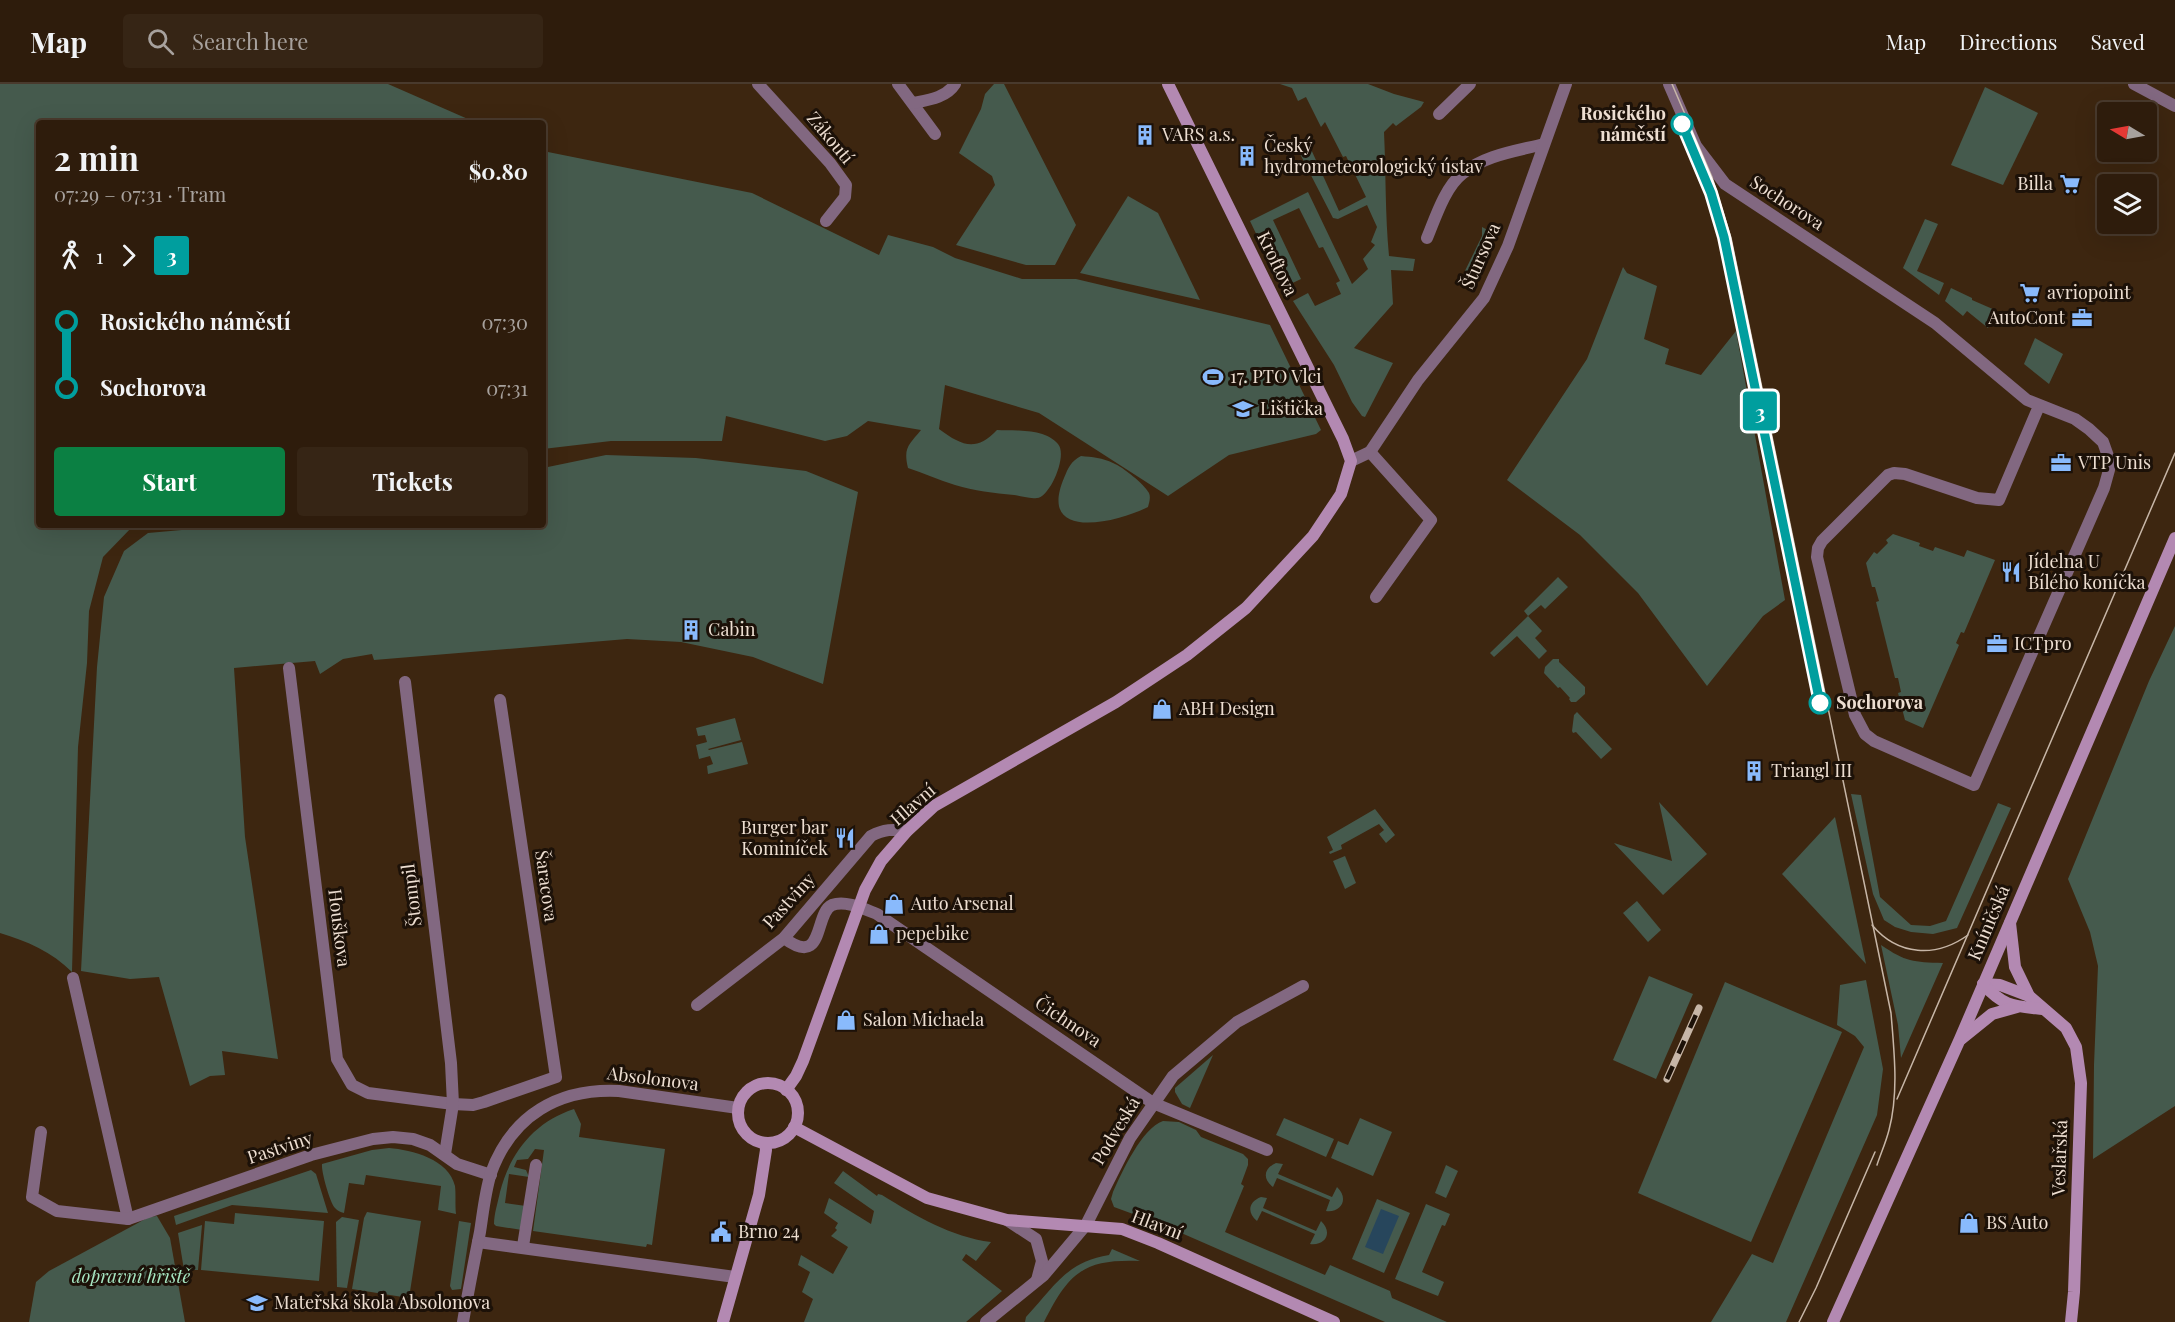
<!DOCTYPE html>
<html lang="en">
<head>
<meta charset="utf-8">
<style>
  :root { --surface:#2e1c0c; --page:#362515; --text:#f1f3f6; --muted:#a7a19d; --line:#493a2d; --accent:#0b8043 }
  body { margin:0; font-family:"Playfair Display",serif; background:var(--page); color:var(--text); height:100vh; display:flex; flex-direction:column; font-size:22px; white-space:nowrap }
  * { box-sizing:border-box; margin:0 }
  p { font-size:20px; color:var(--muted) }
  .icon { flex:none; width:33px; height:33px; fill:none; stroke:currentColor; stroke-width:2; stroke-linecap:round; stroke-linejoin:round }
  .map { position:relative; flex:1; overflow:hidden }
  .sheet { position:absolute; left:36px; top:36px; width:510px; height:408px; display:flex; flex-direction:column; background:var(--surface); border-radius:6px; box-shadow:0 6px 24px #0002,0 0 0 2px var(--line) }
  .sheet>* { flex:none }
  .badge { padding:0 12px; border-radius:4px; font-size:21px; line-height:39px }
  .needle { width:39px; rotate:280deg }
  .tools { position:absolute; left:2097px; top:18px; display:grid; gap:12px }
  .tools a { display:grid; place-items:center; width:60px; height:60px; border-radius:6px; background:var(--surface); box-shadow:0 6px 24px #0002,0 0 0 2px var(--line); font-size:30px }
  .map>.badge { position:absolute; translate:-50% -50%; box-shadow:0 0 0 3px #fff }
  .legs { display:flex; align-items:center; gap:9px; height:66px; padding:0 18px; font-size:20px }
  .legs p { margin-inline-start:auto }
  .overview { display:flex; align-items:center; justify-content:space-between; height:102px; padding:0 18px }
  h1 { font-size:33px; font-weight:700; line-height:45px }
  .primary-button { display:flex; gap:12px; margin-top:auto; padding:12px 18px }
  .primary-button a { flex:1; height:69px; border-radius:6px; background:var(--accent); color:#fff; font-size:24px; font-weight:700; line-height:69px; text-align:center }
  .primary-button a+a { background:var(--page); color:var(--text) }
  ul { padding:0 18px; list-style:none }
  li { display:flex; align-items:center; gap:21px; height:66px; font-size:22px }
  li i { display:grid; place-items:center; width:9px; height:100%; margin:0 8px; background:currentColor }
  li i::after { content:''; width:15px; height:15px; margin:-8px; border:4px solid; border-radius:50%; background:var(--surface) }
  li p { margin-inline-start:auto }
  li:first-child i { background:linear-gradient(#0000 50%,currentColor 0) }
  li:last-child i { background:linear-gradient(currentColor 50%,#0000 0) }
  header { display:flex; align-items:center; gap:36px; box-sizing:border-box; height:84px; padding:0 30px; background:var(--surface); border-bottom:2px solid var(--line) }
  header strong { font-size:28px }
  nav { display:flex; gap:33px; margin-inline-start:auto; font-size:21px }
  .search { width:420px; height:54px; background:var(--page); display:flex; align-items:center; gap:15px; box-sizing:border-box; padding:0 21px; border-radius:6px; color:var(--muted); font-size:22px }
  .map>svg:first-child { display:block }
  .green { fill:#455a4d }
  .water { fill:#27465c }
  .lines { fill:none; stroke-linecap:round; stroke-linejoin:round }
  .street { stroke:#826881; stroke-width:12 }
  .secondary { stroke:#b389b2; stroke-width:12 }
  .tram { stroke:#c7b6a7; stroke-width:1.5 }
  .rail-casing { stroke:#c7b6a7; stroke-width:7 }
  .rail { stroke:#1c1108; stroke-width:4.5; stroke-dasharray:14; stroke-linecap:butt }
  .line-1-casing { stroke:#fff; stroke-width:14 }
  .line-1 { stroke:#009e9e; stroke-width:9 }
  .stop-1-dot { fill:#fff; stroke:#009e9e; stroke-width:3 }
  .labels { text-anchor:middle; stroke-width:6; stroke-linejoin:round; paint-order:stroke }
  .stop-label { font-size:18px; font-weight:bold; fill:#edded1; stroke:#1c1108; text-anchor:end }
  .poi-label { font-size:18px; fill:#edded1; stroke:#1c1108; text-anchor:start }
  .street-label { font-size:18px; fill:#edded1; stroke:#1c1108 }
  .park-label { font-size:18px; font-style:italic; fill:#a7e7c2; stroke:#1c1108 }
</style>
</head>
<body>
<header>
<strong>Map</strong>
<div class="search"><svg class="icon" aria-label="search" viewBox="0 0 24 24"><circle cx="10" cy="10" r="6"/><path d="M15 15l6 6"/></svg>Search here</div>
<nav><a>Map</a><a>Directions</a><a>Saved</a></nav>
</header>
<div class="map">
<svg width="2175" height="1238" viewBox="0 0 2175 1238">
  <rect width="100%" height="100%" fill="#3d2610"/>
  <g class="green">
    <path d="M0 0H388L477 39H39V441H134L103 473 89 527 87 579 78 663 72 888C52 868 27 857 0 849Z"/>
    <path d="M994 0H1004L1076 141 1055 181H1026L956 161 995 101 992 92 959 69 981 25 985 10Z"/>
    <path d="M1280 0H1368L1394 10 1424 18 1421 23 1396 42 1393 39 1384 48C1386 90 1385 131 1389 172L1415 175 1413 187 1391 186 1393 220 1354 264 1393 279 1365 333 1362 332 1352 318 1334 281 1293 217 1308 209 1315 222 1341 210 1336 199 1340 197 1323 163 1319 164 1299 124 1273 136 1301 195 1282 204 1250 137 1308 108 1352 200 1368 185 1363 175 1375 161 1371 158 1377 143 1367 121 1338 135 1333 134 1299 68 1310 63 1339 127 1366 113 1346 72 1343 73 1325 38 1321 43 1306 13 1298 17 1292 4Z"/>
    <path d="M1985 3 2038 29 2003 101 1951 81Z"/>
    <path d="M543 67 752 109 879 171 888 151 933 163 955 174 1022 195H1076L1270 241 1321 346 1316 350 1229 371 1168 412 1039 329 945 301 939 345C962 362 976 368 997 346 1017 347 1045 344 1058 360 1068 371 1050 413 1037 414 1029 415 1022 412 1014 411 994 409 974 407 955 401 939 396 923 389 908 384 903 363 909 361 921 346L868 337 847 352 825 357 726 332 722 357H611L543 365Z"/>
    <path d="M1128 112 1158 129 1200 216 1080 189Z"/>
    <path d="M1925 135 1938 140 1917 187 1944 199 1939 211 1903 184Z"/>
    <path d="M1482 143 1495 150 1476 196 1463 191 1482 152Z"/>
    <path d="M1623 183 1627 189 1657 202 1644 255 1669 265 1665 280 1701 291 1736 247 1785 516 1763 532 1707 602 1638 509 1580 451 1507 396 1587 275Z"/>
    <path d="M1951 204 1972 214V216L1995 226 1988 244 1967 227 1963 232 1945 217Z"/>
    <path d="M2035 254 2063 270 2049 300 2024 280Z"/>
    <path d="M606 371 696 374 806 387 858 408 823 600 753 573 681 558 627 555 374 576 372 570 343 575 320 590 315 577 234 584 245 753 278 975 222 967 225 991 210 992 190 1002 159 893 130 895 81 887 97 583 104 513 124 467 148 449 193 445 204 441H543V384Z"/>
    <path d="M1081 372C1092 373 1103 374 1113 379 1123 383 1144 400 1149 409 1151 414 1149 419 1148 423 1116 439 1037 458 1064 394 1068 384 1071 377 1081 372Z"/>
    <path d="M1893 450 1920 459 1919 462 1933 467 1935 463 1964 473 1967 466 1995 476 1964 549 1961 548 1956 559 1959 561 1923 644 1905 636 1898 609 1901 608 1898 594H1895L1876 518 1879 517 1875 503H1872L1866 479 1874 468 1877 470 1888 459 1886 456Z"/>
    <path d="M1558 493 1568 503 1545 525 1541 521 1528 532 1542 547 1535 554 1547 567 1539 575 1517 552 1494 573 1490 569 1492 567 1528 532 1524 527Z"/>
    <path d="M2175 542V1022L2093 1075 2094 981 2098 882 2090 848 2068 795 2149 597Z"/>
    <path d="M1553 575H1559V578L1585 603V610L1576 618H1571L1569 615 1570 614 1560 603 1558 604 1544 589 1545 583Z"/>
    <path d="M1577 628 1612 665 1601 675 1576 648 1573 649 1572 647 1574 631Z"/>
    <path d="M735 634 741 656 708 665 709 666 742 658 748 680 708 690 707 682 713 680 710 672 699 675 696 661 707 658 705 651 698 652 696 644Z"/>
    <path d="M1851 710 1861 711 1880 813 1911 841 1930 842 1946 837 1998 719 2011 724 1957 844 1933 850 1911 848 1895 843 1884 836 1873 810Z"/>
    <path d="M1659 718 1707 770 1663 811 1614 759 1672 777Z"/>
    <path d="M1375 725 1395 751 1386 759 1379 750 1384 746 1379 740 1341 761 1342 765 1330 770 1329 768 1333 766 1327 753Z"/>
    <path d="M1835 733 1865 875 1866 880 1782 790Z"/>
    <path d="M1345 772 1356 799 1345 805 1333 777Z"/>
    <path d="M1637 817 1661 846 1648 858 1623 829Z"/>
    <path d="M1881 861C1906 878 1913 878 1943 879L1901 974 1898 941Z"/>
    <path d="M1649 892 1693 910 1656 995 1613 976Z"/>
    <path d="M1866 896 1883 985 1877 1031 1786 1238H1711L1752 1170 1773 1179 1864 963 1855 952 1837 941 1840 901Z"/>
    <path d="M1725 898 1842 948 1751 1158 1638 1109Z"/>
    <path d="M1213 971 1190 1024 1182 1020 1175 1008V1004Z"/>
    <path d="M574 1025 581 1040 579 1053 665 1065 652 1161 647 1160 646 1163 533 1147 544 1066 535 1065 528 1075 517 1076 514 1083 526 1086 529 1093 509 1090 505 1119 526 1122 522 1146 496 1142 494 1140C494 1130 498 1118 500 1108 510 1069 534 1038 574 1025Z"/>
    <path d="M1284 1034 1334 1055 1326 1073 1276 1051Z"/>
    <path d="M1360 1034 1392 1048 1373 1092 1331 1074 1338 1057 1348 1061Z"/>
    <path d="M1163 1037 1179 1038 1196 1046 1201 1053 1243 1070 1248 1075V1081L1241 1100 1244 1102 1225 1148 1325 1191 1330 1181 1390 1207 1392 1214 1447 1238H1385L1163 1141 1114 1123 1111 1115 1113 1108C1122 1088 1142 1044 1163 1037Z"/>
    <path d="M389 1064C412 1066 449 1075 455 1102 456 1110 455 1121 456 1130L438 1126 441 1102 366 1091 364 1101 349 1099 344 1129C340 1128 338 1127 335 1124 330 1119 321 1087 322 1080L372 1066Z"/>
    <path d="M1276 1079 1283 1080 1278 1090 1332 1113 1337 1103C1349 1114 1342 1129 1326 1127L1330 1116 1277 1094 1273 1103C1262 1095 1264 1084 1276 1079Z"/>
    <path d="M1446 1081 1458 1087 1446 1114 1435 1109Z"/>
    <path d="M311 1086 316 1090 328 1129 232 1121 176 1141 174 1132Z"/>
    <path d="M843 1087 877 1112 878 1110 882 1111C916 1132 951 1153 991 1158L976 1177 966 1170 962 1176 1002 1207 966 1238H804L813 1215 802 1208 810 1188 798 1181 801 1171 833 1190 848 1163 831 1152 837 1146 835 1144 838 1139 824 1129 829 1114 871 1140 874 1127 834 1099Z"/>
    <path d="M1261 1113 1267 1114 1263 1124 1316 1147 1321 1137C1333 1148 1326 1162 1310 1160L1315 1150 1262 1127 1257 1137C1247 1129 1248 1118 1261 1113Z"/>
    <path d="M1377 1115 1410 1129 1384 1189 1352 1175Z"/>
    <path d="M1426 1120 1450 1130 1445 1142 1442 1141 1422 1188 1444 1198 1438 1212 1395 1195Z"/>
    <path d="M367 1128 421 1137 409 1214 352 1205 364 1134Z"/>
    <path d="M235 1129 324 1137 319 1197 201 1186 205 1137 234 1140Z"/>
    <path d="M157 1132 170 1154 185 1238H29L36 1198 49 1187 149 1133Z"/>
    <path d="M342 1133 359 1136 347 1204 337 1203 336 1138Z"/>
    <path d="M459 1137 471 1139 461 1205 452 1206 450 1202Z"/>
    <path d="M202 1141 198 1186H184L178 1149Z"/>
    <path d="M1112 1165 1140 1177C1084 1175 1069 1188 1044 1238H1025L1026 1233C1054 1203 1066 1178 1109 1171Z"/>
  </g>
  <path class="water" d="M1381 1125 1399 1132 1383 1170 1365 1163Z"/>
  <g class="lines">
    <g class="street">
      <path d="M758 0 830 79 846 101 845 113 826 137"/>
      <path d="M898 0 935 50"/>
      <path d="M1669 0 1696 62 1725 100 1935 239 2027 316 2075 335 2089 345 2103 358 2108 372 2109 386 2104 404 1974 701 1874 657 1865 650 1855 631 1817 473 1818 464 1822 457 1888 391 1894 389 1905 390 1977 414 1999 416 2039 322"/>
      <path d="M2134 0 2175 22"/>
      <path d="M913 19C928 16 946 14 955 0"/>
      <path d="M1439 30 1470 0"/>
      <path d="M1427 154C1435 135 1445 103 1462 90 1484 71 1517 67 1544 60"/>
      <path d="M1370 368 1431 436 1376 513"/>
      <path d="M1351 377 1370 368 1418 296 1484 214 1508 162 1566 0"/>
      <path d="M289 584 337 975 352 1001 368 1009 453 1020 473 1021 484 1018 556 993 500 616"/>
      <path d="M405 598 451 979 453 1020 445 1070"/>
      <path d="M784 854C825 885 814 829 832 821 846 816 864 825 877 830L1153 1019 1267 1066"/>
      <path d="M73 894 128 1135"/>
      <path d="M697 921 784 854 871 752C884 745 893 745 907 747"/>
      <path d="M41 1048 32 1113 57 1127 128 1135 311 1071 373 1055 393 1053 413 1055 430 1061 457 1080 491 1091"/>
      <path d="M1007 1136 1036 1155 1042 1177 1037 1196"/>
      <path d="M478 1158 735 1193"/>
      <path d="M523 1162 536 1081"/>
      <path d="M463 1238C468 1208 474 1178 480 1148 483 1129 485 1108 491 1089 512 1031 559 1004 619 1007L738 1024"/>
      <path d="M986 1238 1044 1191 1086 1141 1130 1054 1173 992 1237 938 1303 902"/>
    </g>
    <g class="secondary">
      <path d="M2010 839 2015 883 2029 912"/>
      <path d="M1983 900 2000 901 2029 912 2066 944 2076 963 2081 999 2074 1208 2071 1238"/>
      <path d="M1983 900C2004 923 2013 922 2043 925"/>
      <path d="M1961 955 1992 930 2017 923"/>
      <circle cx="768" cy="1029" r="30"/>
      <path d="M786 1006 796 992 803 977 865 806 881 777 907 747 934 722 1116 618 1187 571 1246 524 1313 452 1341 410 1351 377 1343 355 1168 0"/>
      <path d="M794 1043 927 1114 1007 1136 1122 1145 1158 1159 1334 1238"/>
      <path d="M723 1238 759 1111 766 1066 765 1059"/>
      <path d="M1833 1238 1960 955 2175 454"/>
    </g>
    <g class="tram">
      <path d="M1672 0 1712 93 1731 154 1891 929C1894 967 1899 1008 1889 1046 1886 1058 1881 1069 1877 1081"/>
      <path d="M1872 841C1898 872 1936 874 1968 851"/>
      <path d="M1897 1015 2175 369"/>
      <path d="M1799 1238 1816 1204 1875 1068"/>
    </g>
    <g class="rail-casing">
      <path id="rail" d="M1667 995 1699 924"/>
    </g>
    <use href="#rail" class="rail"/>
  </g>
  <g class="lines">
    <g class="line-1-casing">
      <path id="line-1" d="M1682 40 1711 109 1724 153 1820 619"/>
    </g>
    <use href="#line-1" class="line-1"/>
  </g>
  <defs>
    <g id="building-bare" transform="scale(1.62)"><path d="M-4-6H4V6H1V3H-1V6H-4ZM-2.5-4.3h1.7v1.8h-1.7ZM.8-4.3h1.7v1.8H.8ZM-2.5-1h1.7V.8h-1.7ZM.8-1h1.7V.8H.8Z" fill="#89bafc" stroke="#1c1108" stroke-width="2.5" paint-order="stroke"/></g>
    <g id="supermarket-bare" transform="scale(1.62)"><path d="M-6-5.5h2.5l.6 2H6L4.5 2H-2.5L-4.4-4H-6ZM-1.5 3.2a1.3 1.3 0 1 0 .1 0ZM3 3.2a1.3 1.3 0 1 0 .1 0Z" fill="#89bafc" stroke="#1c1108" stroke-width="2.5" paint-order="stroke"/></g>
    <g id="office-bare" transform="scale(1.62)"><path d="M-6-3h4V-5.5h4V-3h4V5H-6ZM-1-4.5V-3h2v-1.5ZM-6 0V1H6V0Z" fill="#89bafc" stroke="#1c1108" stroke-width="2.5" paint-order="stroke"/></g>
    <g id="stadium-bare" transform="scale(1.62)"><path d="M0-5a6.5 5 0 1 0 0 10a6.5 5 0 1 0 0-10ZM-3.5-1.8h7v3.6h-7Z" fill="#89bafc" stroke="#1c1108" stroke-width="2.5" paint-order="stroke"/></g>
    <g id="school-bare" transform="scale(1.62)"><path d="M0-5L7-2L0 1L-7-2ZM-4 1L0 2.5L4 1V4Q0 6-4 4Z" fill="#89bafc" stroke="#1c1108" stroke-width="2.5" paint-order="stroke"/></g>
    <g id="restaurant-bare" transform="scale(1.62)"><path d="M-5-6h1v4h1v-4h1v4h1v-4h1v5L-1.5 .5V6h-2V.5L-5-1ZM5-6V6H3V1.5H1.5Q1.5-4 5-6Z" fill="#89bafc" stroke="#1c1108" stroke-width="2.5" paint-order="stroke"/></g>
    <g id="shop-bare" transform="scale(1.62)"><path d="M-5-2.5h2.3a2.7 3.5 0 0 1 5.4 0H5L5.5 6h-11ZM-1.5-2.5h3a1.5 2.3 0 0 0-3 0Z" fill="#89bafc" stroke="#1c1108" stroke-width="2.5" paint-order="stroke"/></g>
    <g id="civic-bare" transform="scale(1.62)"><path d="M-.6-6.5H3V-4.5H.6V-3L4-1V1h2V6H-6V1h2V-1L-.6-3ZM-1.2 2.5V6h2.4V2.5Z" fill="#89bafc" stroke="#1c1108" stroke-width="2.5" paint-order="stroke"/></g>
  </defs>
  <g fill-rule="evenodd">
    <use href="#building-bare" x="1145" y="51"/>
    <use href="#building-bare" x="1247" y="72"/>
    <use href="#supermarket-bare" x="2070" y="100"/>
    <use href="#supermarket-bare" x="2030" y="209"/>
    <use href="#office-bare" x="2082" y="234"/>
    <use href="#stadium-bare" x="1213" y="293"/>
    <use href="#school-bare" x="1243" y="325"/>
    <use href="#office-bare" x="2061" y="379"/>
    <use href="#restaurant-bare" x="2011" y="488"/>
    <use href="#building-bare" x="691" y="546"/>
    <use href="#office-bare" x="1997" y="560"/>
    <use href="#shop-bare" x="1162" y="625"/>
    <use href="#building-bare" x="1754" y="687"/>
    <use href="#restaurant-bare" x="845" y="754"/>
    <use href="#shop-bare" x="894" y="820"/>
    <use href="#shop-bare" x="879" y="850"/>
    <use href="#shop-bare" x="846" y="936"/>
    <use href="#shop-bare" x="1969" y="1139"/>
    <use href="#civic-bare" x="721" y="1148"/>
    <use href="#school-bare" x="257" y="1219"/>
  </g>
  <g class="stop-1-dot">
    <circle cx="1682" cy="40" r="10"/>
    <circle cx="1820" cy="619" r="10"/>
  </g>
  <g class="labels">
    <g class="stop-label">
      <text x="1666" y="36">Rosického<tspan x="1666" dy="21">náměstí</tspan></text>
      <text x="1836" y="625" text-anchor="start">Sochorova</text>
    </g>
    <g class="poi-label">
      <text x="1162" y="57">VARS a.s.</text>
      <text x="1264" y="68">Český<tspan x="1264" dy="21">hydrometeorologický ústav</tspan></text>
      <text x="2053" y="106" text-anchor="end">Billa</text>
      <text x="2047" y="215">avriopoint</text>
      <text x="2065" y="240" text-anchor="end">AutoCont</text>
      <text x="1230" y="299">17. PTO Vlci</text>
      <text x="1260" y="331">Lištička</text>
      <text x="2078" y="385">VTP Unis</text>
      <text x="2028" y="484">Jídelna U<tspan x="2028" dy="21">Bílého koníčka</tspan></text>
      <text x="708" y="552">Cabin</text>
      <text x="2014" y="566">ICTpro</text>
      <text x="1179" y="631">ABH Design</text>
      <text x="1771" y="693">Triangl III</text>
      <text x="828" y="750" text-anchor="end">Burger bar<tspan x="828" dy="21">Kominíček</tspan></text>
      <text x="911" y="826">Auto Arsenal</text>
      <text x="896" y="856">pepebike</text>
      <text x="863" y="942">Salon Michaela</text>
      <text x="1986" y="1145">BS Auto</text>
      <text x="738" y="1154">Brno 24</text>
      <text x="274" y="1225">Mateřská škola Absolonova</text>
    </g>
    <g class="street-label">
      <text transform="translate(830 54) rotate(50)" y="6">Zákoutí</text>
      <text transform="translate(1787 119) rotate(33)" y="6">Sochorova</text>
      <text transform="translate(1481 172) rotate(-66)" y="6">Štursova</text>
      <text transform="translate(1277 180) rotate(64)" y="6">Kroftova</text>
      <text transform="translate(913 721) rotate(-41)" y="6">Hlavní</text>
      <text transform="translate(546 802) rotate(82)" y="6">Šaracova</text>
      <text transform="translate(412 811) rotate(-97)" y="6">Štompil</text>
      <text transform="translate(789 817) rotate(-48)" y="6">Pastviny</text>
      <text transform="translate(1989 839) rotate(-67)" y="6">Kníničská</text>
      <text transform="translate(339 844) rotate(83)" y="6">Houškova</text>
      <text transform="translate(1068 938) rotate(34)" y="6">Čichnova</text>
      <text transform="translate(653 995) rotate(7)" y="6">Absolonova</text>
      <text transform="translate(1116 1047) rotate(-59)" y="6">Podveská</text>
      <text transform="translate(280 1064) rotate(-18)" y="6">Pastviny</text>
      <text transform="translate(2060 1074) rotate(-88)" y="6">Veslařská</text>
      <text transform="translate(1157 1141) rotate(21)" y="6">Hlavní</text>
    </g>
    <g class="park-label">
      <text x="131" y="1199">dopravní hřiště</text>
    </g>
  </g>
</svg>
<div class="tools">
<a><svg class="needle" viewBox="-14 -14 28 28"><path d="M0-13l5 13h-10z" fill="#e53935"/><path d="M0 13l5-13h-10z" fill="#a7a19d"/></svg></a>
<a><svg class="icon" aria-label="layers" viewBox="0 0 24 24"><path d="M12 4l9 5-9 5-9-5zM3 14l9 5 9-5"/></svg></a>
</div>
<b class="badge" style="left:1760px;top:327px;background:#009e9e;color:#fff">3</b>
<section class="sheet">
<div class="overview"><div><h1>2 min</h1><p>07:29 – 07:31 · Tram</p></div><b>$0.80</b></div>
<div class="legs"><svg class="icon" aria-label="walk" viewBox="0 0 24 24"><circle cx="13" cy="4" r="2"/><path d="M13 8l-2 6 4 7M11 14l-3 7M7 12l3-4h3l4 4"/></svg>1<svg class="icon" aria-label="forward" viewBox="0 0 24 24"><path d="M9 5l7 7-7 7"/></svg><b class="badge" style="background:#009e9e;color:#fff">3</b></div>
<ul>
<li><i style="color:#009e9e"></i><b>Rosického náměstí</b><p>07:30</p></li>
<li><i style="color:#009e9e"></i><b>Sochorova</b><p>07:31</p></li>
</ul>
<div class="primary-button"><a>Start</a><a>Tickets</a></div>
</section>
</div>
</body>
</html>
